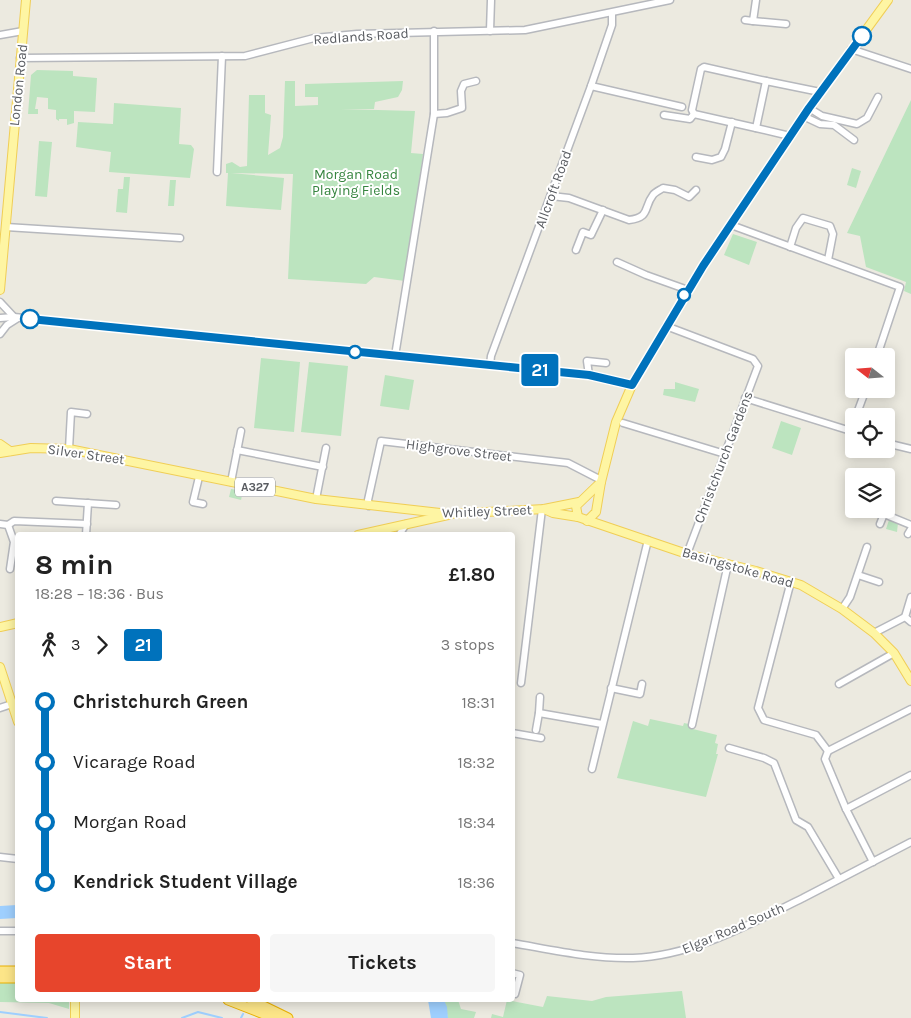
<!DOCTYPE html>
<html lang="en">
<head>
<meta charset="utf-8">
<style>
  :root { --surface:#fff; --page:#f6f6f6; --text:#222; --muted:#767676; --accent:#e7452c }
  body { margin:0; font-family:Karla,sans-serif; background:var(--page); color:var(--text); height:100vh; display:flex; flex-direction:column; font-size:19px; white-space:nowrap }
  * { box-sizing:border-box; margin:0 }
  p { font-size:16px; color:var(--muted) }
  .icon { flex:none; width:28px; height:28px; fill:none; stroke:currentColor; stroke-width:2; stroke-linecap:round; stroke-linejoin:round }
  .map { position:relative; flex:1; overflow:hidden }
  .sheet { position:absolute; left:15px; top:532px; width:500px; height:470px; display:flex; flex-direction:column; background:var(--surface); border-radius:5px; box-shadow:0 2px 12px #0003 }
  .sheet>* { flex:none }
  .badge { padding:0 10px; border-radius:4px; font-size:18px; line-height:32px }
  .needle { width:32px; rotate:287deg }
  .controls { position:absolute; left:845px; top:348px; display:grid; gap:10px }
  .controls a { display:grid; place-items:center; width:50px; height:50px; border-radius:5px; background:var(--surface); box-shadow:0 2px 12px #0003; font-size:25px }
  .map>.badge { position:absolute; translate:-50% -50%; box-shadow:0 0 0 2px #fff }
  .legs { display:flex; align-items:center; gap:8px; height:55px; padding:0 20px; font-size:16px }
  .legs p { margin-inline-start:auto }
  .head { display:flex; align-items:center; justify-content:space-between; height:85px; padding:0 20px }
  h1 { font-size:28px; font-weight:700; line-height:38px }
  .action { display:flex; gap:10px; margin-top:auto; padding:10px 20px }
  .action a { flex:1; height:58px; border-radius:5px; background:var(--accent); color:#fff; font-size:20px; font-weight:700; line-height:58px; text-align:center }
  .action a+a { background:var(--page); color:var(--text) }
  ul { padding:0 20px; list-style:none }
  li { display:flex; align-items:center; gap:18px; height:60px; font-size:19px }
  li i { display:grid; place-items:center; width:8px; height:100%; margin:0 6px; background:currentColor }
  li i::after { content:''; width:12px; height:12px; margin:-6px; border:4px solid; border-radius:50%; background:var(--surface) }
  li p { margin-inline-start:auto }
  li:first-child i { background:linear-gradient(#0000 50%,currentColor 0) }
  li:last-child i { background:linear-gradient(currentColor 50%,#0000 0) }
  .map>svg:first-child { display:block }
  .green { fill:#bce4bf }
  .water { fill:#9ecffe }
  .lines { fill:none; stroke-linecap:round; stroke-linejoin:round }
  .stream { stroke:#9ecffe; stroke-width:2 }
  .minor-casing { stroke:#b6b8bd; stroke-width:9 }
  .major-casing { stroke:#f0ce56; stroke-width:10 }
  .highway-casing { stroke:#eab002; stroke-width:11 }
  .minor { stroke:#fff; stroke-width:6 }
  .major { stroke:#fef5a3; stroke-width:8 }
  .highway { stroke:#fce588; stroke-width:9 }
  .line-1-casing { stroke:#fff; stroke-width:11 }
  .line-1 { stroke:#0072bc; stroke-width:8 }
  .stop-1-dot { fill:#fff; stroke:#0072bc; stroke-width:2.5 }
  .labels { text-anchor:middle; stroke-width:4; stroke-linejoin:round; paint-order:stroke }
  .shield { fill:#fff; stroke:#8b8d90; stroke-width:1 }
  .shield-label { font-size:12px; font-weight:bold; fill:#595c61 }
  .street-label { font-size:14px; fill:#595c61; stroke:#fff }
  .park-label { font-size:14px; fill:#35843e; stroke:#fff }
</style>
</head>
<body>
<div class="map">
<svg width="911" height="1018" viewBox="0 0 911 1018">
  <rect width="100%" height="100%" fill="#eceae0"/>
  <g class="green">
    <path d="M37 70 73 71V76L97 78 95 112 74 111V123L67 125V119H59V121L56 119V110L48 109V98L37 97 35 109H38V114H28L31 75Z"/>
    <path d="M285 81H295V106L318 105V97H305V84L403 81 402 90 398 97 375 102 374 109H341L415 111 411 153 423 154 405 281 374 277 366 284 288 279 293 174 231 173 284 178 281 210 226 206 228 173H226V164L232 162 240 167 247 166 249 95H265V113L271 115 268 155 280 148 283 137Z"/>
    <path d="M911 100V294L904 291 906 282 866 267 860 236 847 233Z"/>
    <path d="M114 103 181 108 179 144 191 145 194 149 190 178 109 172 111 152 76 147 78 122 113 124Z"/>
    <path d="M39 141 52 142 47 197 35 196Z"/>
    <path d="M852 168 861 171 856 188 847 185Z"/>
    <path d="M124 177H130L127 213 116 212 118 189H123Z"/>
    <path d="M170 180H176L174 206H168Z"/>
    <path d="M733 234 757 242 749 265 724 255Z"/>
    <path d="M261 358 300 362 294 432 254 428Z"/>
    <path d="M309 362 348 366 341 436 301 432Z"/>
    <path d="M385 375 414 380 409 410 380 406Z"/>
    <path d="M675 382 699 389 695 402 663 395 664 389H675Z"/>
    <path d="M781 421 801 428 792 455 772 448Z"/>
    <path d="M231 489 243 491 241 500 229 497Z"/>
    <path d="M889 520 898 523 897 532 886 529Z"/>
    <path d="M650 719 683 726 684 723 693 725V729L717 735 715 743 718 744 716 754H718L706 797 617 778 633 721 648 726Z"/>
    <path d="M17 981 18 1000H69V1009L49 1003 0 1002V982Z"/>
    <path d="M682 991 686 1018H491L492 1014 503 1017 507 1000 543 1007 547 996 592 1001 606 997Z"/>
    <path d="M444 1000H458L461 1009 476 1012 474 1018H448Z"/>
  </g>
  <g class="water">
    <path d="M17 905V918L0 919V906Z"/>
    <path d="M428 1000H444L447 1007 448 1018H431Z"/>
  </g>
  <g class="lines">
    <g class="stream">
      <path d="M0 1012 47 1018"/>
      <path d="M182 1018 198 1012 222 1018"/>
      <path d="M241 1018 243 1014"/>
    </g>
    <g class="minor-casing">
      <g id="minor">
        <path d="M745 20 753 21 756 0"/>
        <path d="M753 21 786 24"/>
        <path d="M490 31 491 0"/>
        <path d="M0 35 23 31"/>
        <path d="M851 49 911 69"/>
        <path d="M20 58 245 56 314 38 357 34 525 30 670 0"/>
        <path d="M591 86 682 107"/>
        <path d="M809 108 822 116 857 124 867 118 878 97"/>
        <path d="M434 114 447 113 462 108 461 91 464 84 476 81"/>
        <path d="M694 114 756 128 766 81 820 92"/>
        <path d="M694 114 692 110 701 69 704 67 766 81"/>
        <path d="M664 115 690 119 694 114"/>
        <path d="M803 116 820 124 834 125 854 140"/>
        <path d="M756 128 790 136"/>
        <path d="M696 157 712 160 721 157 725 149 732 122"/>
        <path d="M217 172 222 56"/>
        <path d="M551 196 569 198 629 220C651 217 643 208 653 195 655 192 660 190 663 188L675 190 689 197 696 190"/>
        <path d="M731 225 900 287 877 356"/>
        <path d="M6 227 180 238"/>
        <path d="M790 247 796 228 803 218 830 226 833 234 828 260"/>
        <path d="M576 250 583 232 591 235 603 210"/>
        <path d="M617 262 646 275 688 290"/>
        <path d="M0 302 14 317"/>
        <path d="M0 318 14 317 589 375 632 385"/>
        <path d="M666 326 753 359 758 366 687 554"/>
        <path d="M0 334 7 325 18 318"/>
        <path d="M395 356 434 114V31"/>
        <path d="M490 365 491 356 591 86 612 25V13"/>
        <path d="M589 375 587 361 606 363"/>
        <path d="M745 398 854 432"/>
        <path d="M856 416 866 389"/>
        <path d="M623 423 725 454"/>
        <path d="M851 432 854 424"/>
        <path d="M886 443 911 449"/>
        <path d="M69 449 71 412 87 414"/>
        <path d="M237 450 323 467"/>
        <path d="M199 477 193 502 203 504"/>
        <path d="M231 482 241 431"/>
        <path d="M316 499 326 448"/>
        <path d="M56 501 116 505"/>
        <path d="M369 506 368 500 381 441 568 463 601 480"/>
        <path d="M0 524 8 525 14 521 87 524"/>
        <path d="M880 524 884 514 911 525"/>
        <path d="M8 525 14 542 10 569"/>
        <path d="M908 534 911 529"/>
        <path d="M86 535 88 503"/>
        <path d="M399 535 406 524"/>
        <path d="M858 575 879 582"/>
        <path d="M791 581 758 708 764 720 816 735 828 751"/>
        <path d="M842 609 850 597 867 547"/>
        <path d="M905 617 911 597"/>
        <path d="M874 633 905 617 911 622"/>
        <path d="M521 683 542 509"/>
        <path d="M839 684 894 653"/>
        <path d="M611 688 640 694 642 684"/>
        <path d="M540 697 539 713 602 724"/>
        <path d="M0 708 18 702"/>
        <path d="M692 725 728 564"/>
        <path d="M536 730 539 713"/>
        <path d="M512 733 541 738"/>
        <path d="M729 748 764 758 774 763 796 820 808 827 839 879"/>
        <path d="M828 751 825 759 846 809 873 862"/>
        <path d="M828 751 911 709"/>
        <path d="M592 769 648 540"/>
        <path d="M846 809 911 775"/>
        <path d="M0 857 18 859"/>
        <path d="M0 931H18"/>
        <path d="M512 943C553 950 591 959 633 958 693 956 750 924 803 898 839 879 875 861 911 842"/>
        <path d="M512 973 520 975 515 994"/>
      </g>
    </g>
    <g class="major-casing">
      <g id="major">
        <path d="M0 290 26 0"/>
        <path d="M0 444 10 451"/>
        <path d="M0 453 31 448 69 449 316 499 449 514 544 509 579 502"/>
        <path d="M544 509 553 513 578 517 687 554 756 571 801 585 842 609 874 633 894 653 911 681"/>
        <path d="M578 517 576 506 601 482"/>
        <path d="M587 521 596 512 601 482 616 422 632 385 703 266 809 108 888 0"/>
        <path d="M358 535 448 515"/>
        <path d="M0 627 18 623"/>
        <path d="M0 667 18 722"/>
        <path d="M75 1018V1000"/>
      </g>
    </g>
    <g class="highway-casing">
      <g id="highway">
        <path d="M0 971H18"/>
        <path d="M0 978H18"/>
        <path d="M228 1000 274 1018"/>
        <path d="M251 1000 288 1018"/>
      </g>
    </g>
    <use href="#minor" class="minor"/>
    <use href="#major" class="major"/>
    <use href="#highway" class="highway"/>
  </g>
  <g class="lines">
    <g class="line-1-casing">
      <path id="line-1" d="M30 319 589 375 632 385 703 266 809 108 862 36"/>
    </g>
    <use href="#line-1" class="line-1"/>
  </g>
  <g class="stop-1-dot">
    <circle cx="862" cy="36" r="9"/>
    <circle cx="684" cy="295" r="6"/>
    <circle cx="30" cy="319" r="9"/>
    <circle cx="355" cy="352" r="6"/>
  </g>
  <g class="labels">
    <rect class="shield" x="235" y="477.5" width="40" height="19" rx="4"/>
    <g class="shield-label">
      <text x="255" y="491">A327</text>
    </g>
    <g class="street-label">
      <text transform="translate(361 36) rotate(-4)" y="5">Redlands Road</text>
      <text transform="translate(18 85) rotate(-84)" y="5">London Road</text>
      <text transform="translate(553 189) rotate(-70)" y="5">Allcroft Road</text>
      <text transform="translate(459 450) rotate(7)" y="5">Highgrove Street</text>
      <text transform="translate(86 454) rotate(8)" y="5">Silver Street</text>
      <text transform="translate(723 457) rotate(-69)" y="5">Christchurch Gardens</text>
      <text transform="translate(487 511) rotate(-2)" y="5">Whitley Street</text>
      <text transform="translate(738 567) rotate(16)" y="5">Basingstoke Road</text>
      <text transform="translate(733 928) rotate(-23)" y="5">Elgar Road South</text>
    </g>
    <g class="park-label">
      <text x="356" y="179">Morgan Road<tspan x="356" dy="16">Playing Fields</tspan></text>
    </g>
  </g>
</svg>
<div class="controls">
<a><svg class="needle" viewBox="-14 -14 28 28"><path d="M0-13l5 13h-10z" fill="#e53935"/><path d="M0 13l5-13h-10z" fill="#767676"/></svg></a>
<a><svg class="icon" aria-label="locate" viewBox="0 0 24 24"><circle cx="12" cy="12" r="6"/><path d="M12 2v4M12 18v4M2 12h4M18 12h4"/></svg></a>
<a><svg class="icon" aria-label="layers" viewBox="0 0 24 24"><path d="M12 4l9 5-9 5-9-5zM3 14l9 5 9-5"/></svg></a>
</div>
<b class="badge" style="left:540px;top:370px;background:#0072bc;color:#fff">21</b>
<section class="sheet">
<div class="head"><div><h1>8 min</h1><p>18:28 – 18:36 · Bus</p></div><b>£1.80</b></div>
<div class="legs"><svg class="icon" aria-label="walk" viewBox="0 0 24 24"><circle cx="13" cy="4" r="2"/><path d="M13 8l-2 6 4 7M11 14l-3 7M7 12l3-4h3l4 4"/></svg>3<svg class="icon" aria-label="forward" viewBox="0 0 24 24"><path d="M9 5l7 7-7 7"/></svg><b class="badge" style="background:#0072bc;color:#fff">21</b><p>3 stops</p></div>
<ul>
<li><i style="color:#0072bc"></i><b>Christchurch Green</b><p>18:31</p></li>
<li><i style="color:#0072bc"></i><span>Vicarage Road</span><p>18:32</p></li>
<li><i style="color:#0072bc"></i><span>Morgan Road</span><p>18:34</p></li>
<li><i style="color:#0072bc"></i><b>Kendrick Student Village</b><p>18:36</p></li>
</ul>
<div class="action"><a>Start</a><a>Tickets</a></div>
</section>
</div>
</body>
</html>
